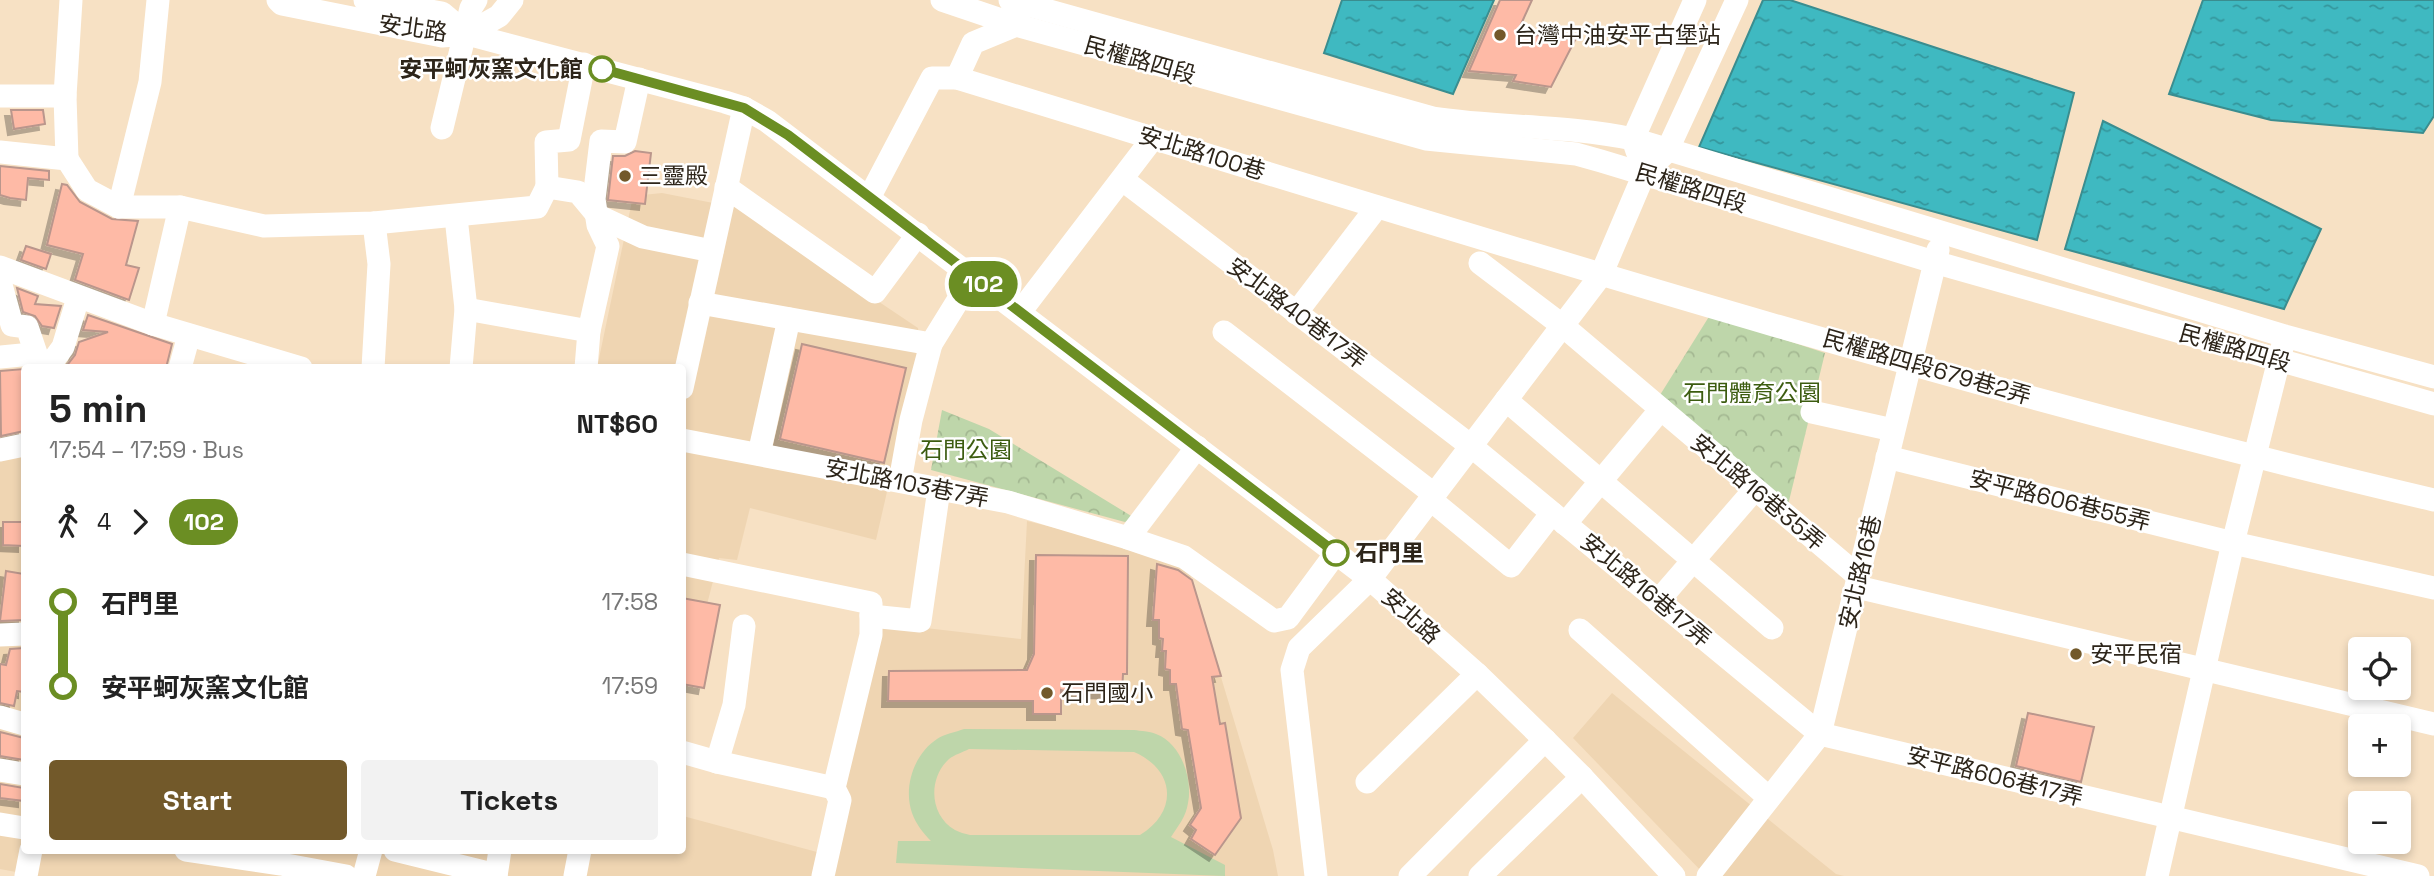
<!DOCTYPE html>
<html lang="en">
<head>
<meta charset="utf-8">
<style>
  :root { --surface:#fff; --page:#f2f2f2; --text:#222; --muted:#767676; --accent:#72592a }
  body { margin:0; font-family:"Space Grotesk","Noto Sans TC",sans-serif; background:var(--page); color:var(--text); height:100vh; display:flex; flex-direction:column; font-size:26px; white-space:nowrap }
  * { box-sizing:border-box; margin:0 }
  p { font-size:23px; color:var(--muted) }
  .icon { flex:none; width:38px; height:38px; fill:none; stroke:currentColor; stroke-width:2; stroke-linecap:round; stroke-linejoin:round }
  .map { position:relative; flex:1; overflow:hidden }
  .details { position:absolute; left:21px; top:364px; width:665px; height:490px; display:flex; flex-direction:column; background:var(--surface); border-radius:7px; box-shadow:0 4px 10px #0003 }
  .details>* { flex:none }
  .badge { padding:0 14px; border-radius:23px; font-size:24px; line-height:46px }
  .controls { position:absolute; left:2348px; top:637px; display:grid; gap:14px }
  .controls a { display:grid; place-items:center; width:63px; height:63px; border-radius:7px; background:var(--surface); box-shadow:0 4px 10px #0003; font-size:35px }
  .map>.badge { position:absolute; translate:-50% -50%; box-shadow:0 0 0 4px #fff }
  .legs { display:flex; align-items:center; gap:10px; height:77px; padding:0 28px; font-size:23px }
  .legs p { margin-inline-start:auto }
  .headline { display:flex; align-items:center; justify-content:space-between; height:119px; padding:0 28px }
  h1 { font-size:38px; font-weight:600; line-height:52px }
  .button { display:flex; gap:14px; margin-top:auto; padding:14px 28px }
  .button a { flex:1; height:80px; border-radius:7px; background:var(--accent); color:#fff; font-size:28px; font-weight:600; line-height:80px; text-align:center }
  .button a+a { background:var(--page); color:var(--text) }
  ul { padding:0 28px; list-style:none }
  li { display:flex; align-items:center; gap:24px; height:84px; font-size:26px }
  li i { display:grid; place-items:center; width:10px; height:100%; margin:0 9px; background:currentColor }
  li i::after { content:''; width:18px; height:18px; margin:-9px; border:5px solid; border-radius:50%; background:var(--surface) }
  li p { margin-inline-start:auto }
  li:first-child i { background:linear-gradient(#0000 50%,currentColor 0) }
  li:last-child i { background:linear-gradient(currentColor 50%,#0000 0) }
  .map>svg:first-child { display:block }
  .built { fill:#efd5b2 }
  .forest { fill:url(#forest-crowns) }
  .pitch { fill:#bed6aa; fill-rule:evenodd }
  .water { fill:url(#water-ripples); stroke:#3a8d8f; stroke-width:2 }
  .building { fill:#febaa6; stroke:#ba968c; stroke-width:2; filter:url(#shadow) }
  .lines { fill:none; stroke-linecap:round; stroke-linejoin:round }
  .minor { stroke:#fff; stroke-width:23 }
  .line-1-casing { stroke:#fff; stroke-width:16 }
  .line-1 { stroke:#6b8e23; stroke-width:10 }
  .poi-dot { fill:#72592a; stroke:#fff; stroke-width:2.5 }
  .stop-1-dot { fill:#fff; stroke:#6b8e23; stroke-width:3.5 }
  .labels { text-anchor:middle; stroke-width:5; stroke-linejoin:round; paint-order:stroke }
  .street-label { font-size:23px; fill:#2d251a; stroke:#fff }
  .poi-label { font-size:23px; fill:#2d251a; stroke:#fff; text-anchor:start }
  .stop-label { font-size:23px; font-weight:bold; fill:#2d251a; stroke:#fff; text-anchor:end }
  .park-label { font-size:23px; fill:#3c5c10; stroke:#fff }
</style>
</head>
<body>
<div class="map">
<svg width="2434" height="876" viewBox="0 0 2434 876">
  <defs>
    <pattern id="forest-crowns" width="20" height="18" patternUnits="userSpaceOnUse" patternTransform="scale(1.75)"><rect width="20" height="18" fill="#bed6aa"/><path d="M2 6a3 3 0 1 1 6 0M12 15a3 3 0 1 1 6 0" fill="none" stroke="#a4b892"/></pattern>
    <pattern id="water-ripples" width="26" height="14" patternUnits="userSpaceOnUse" patternTransform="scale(1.75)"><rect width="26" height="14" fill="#3fb9c1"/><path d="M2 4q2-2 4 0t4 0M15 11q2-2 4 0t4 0" fill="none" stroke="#35969c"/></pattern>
    <filter id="shadow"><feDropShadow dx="-6" dy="6" stdDeviation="0" flood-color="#0004"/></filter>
  </defs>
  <rect width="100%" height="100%" fill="#f7e1c4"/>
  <g class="built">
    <path d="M662 193 739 208 918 328 920 347 876 540 750 508 737 560 719 558 683 697 682 368H597L633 196Z"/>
    <path d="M24 450V850H682L683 816 817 852 812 876H37L0 869V453Z"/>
    <path d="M1027 521 1166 555 1190 574 1273 850 1278 876H834L844 786 883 623 1021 639Z"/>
    <path d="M1612 693 1836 874 1844 876H1706L1573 738Z"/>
  </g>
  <g class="forest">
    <path d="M1710 315 1825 353 1788 505 1660 395Z"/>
    <path d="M942 410 989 429 1133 517 1125 522 931 470Z"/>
  </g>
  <path class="pitch" d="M964 729 1134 730C1141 731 1149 731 1156 734 1181 743 1193 779 1188 803 1186 817 1178 826 1171 837L1225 865V876L896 863 898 841H931C923 833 916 824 912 813 903 787 914 754 937 739 944 734 956 732 964 729ZM969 749 1134 752C1176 770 1178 812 1140 835H970C965 834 959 832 955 830 929 815 928 778 949 759 954 755 963 752 969 749Z"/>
  <g class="water">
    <path d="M1342 0H1494L1453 94 1324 53Z"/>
    <path d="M1763 0H1790L2074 93 2037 240 1699 147Z"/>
    <path d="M2203 0H2434V116L2423 133 2271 120 2169 94Z"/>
    <path d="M2103 121 2321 229 2284 309 2065 249Z"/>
  </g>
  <g class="building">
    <path d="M1500 0H1532L1517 33 1575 40 1551 87 1513 81 1516 75 1469 71Z"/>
    <path d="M11 110H43L45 124 14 129Z"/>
    <path d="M635 151 651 153 645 204 608 200 613 156H625Z"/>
    <path d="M0 166 49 171V180L28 178 26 200 10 198 0 195Z"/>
    <path d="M62 184 67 185 80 202 112 219 138 221 126 265 139 268 129 300 75 280 83 254 47 245Z"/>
    <path d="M26 246 51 254 46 269 21 260Z"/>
    <path d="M17 288 38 296 35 304 61 306 54 328 42 326 35 316 23 312Z"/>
    <path d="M88 315 172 344 166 368H65L75 355 79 342 108 332 83 330Z"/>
    <path d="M802 344 906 368 884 463 780 439Z"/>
    <path d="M24 369V431L1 436 0 371Z"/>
    <path d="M3 522H24V546L3 545Z"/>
    <path d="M1036 555 1128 556 1127 674H1123L1122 693 1092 692 1079 696 1061 690V714H1033V701H888L889 671 1027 670 1034 654Z"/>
    <path d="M1157 564 1178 570 1192 580 1221 676 1212 677 1220 724 1225 723 1241 818 1215 855 1191 839 1196 830 1190 825 1201 808 1188 730 1182 729 1176 684H1170V670L1165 669 1166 651H1162L1163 639 1159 638V620H1153Z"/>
    <path d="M6 571 24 574V620L0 621Z"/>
    <path d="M682 598 720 605 704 688 682 684Z"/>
    <path d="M24 648V692L17 691 14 706 0 703V664L6 665 10 649Z"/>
    <path d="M2028 713 2094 727 2081 782 2016 766Z"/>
    <path d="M0 732 24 738V760L0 756Z"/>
    <path d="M0 784 24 788V801L0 798Z"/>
  </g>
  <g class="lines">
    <g class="minor">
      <path d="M278 0 282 4 442 36 467 34 725 102 744 108 767 121 1370 579 1477 674 1545 740 1582 777 1674 876"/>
      <path d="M365 0 442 13 467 34"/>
      <path d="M942 0 1016 25 1426 139 1576 154 1601 161 1934 262 2434 404"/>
      <path d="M1010 0 1433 118C1500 128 1567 125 1633 139L2285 336 2434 377"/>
      <path d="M467 34 499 16 512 0"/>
      <path d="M957 78 973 43 1016 25 1018 20"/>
      <path d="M0 96H65"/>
      <path d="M442 128 471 8 476 0"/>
      <path d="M1637 151 1633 139 1695 0"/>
      <path d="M0 152 67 159 87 190 119 207H180L264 226 374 223 537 207 547 187 578 192 598 216 643 237 712 251"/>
      <path d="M67 159 65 96 71 0"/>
      <path d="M1123 180 1471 446 1820 734 2418 876"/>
      <path d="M547 187 546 142 569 140 584 64"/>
      <path d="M726 187 875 292 918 234"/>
      <path d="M869 198 932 78H957C1447 228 1936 383 2434 500"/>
      <path d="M119 207 150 82 158 0"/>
      <path d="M456 217 466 309 461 368"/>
      <path d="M1480 263 1563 326 1858 576"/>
      <path d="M0 267 153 324 301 368"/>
      <path d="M0 281 12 325 27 327 41 368"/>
      <path d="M700 303 931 344 973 276"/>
      <path d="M466 309 589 331"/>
      <path d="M1020 312 1153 138"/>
      <path d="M1296 313 1377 207"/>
      <path d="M153 324 180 207"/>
      <path d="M1224 332 1435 495"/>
      <path d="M0 357 32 354 39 361 52 362 63 347 78 298"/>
      <path d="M180 368 189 335"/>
      <path d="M373 368 379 264 374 223"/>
      <path d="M586 368 589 331 608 246 598 225 594 199 601 141 625 142 639 79"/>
      <path d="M682 388 744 108"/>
      <path d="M1506 400 1772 628"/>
      <path d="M1812 412 1893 430"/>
      <path d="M682 440 1008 502 1128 538 1184 557 1274 621 1288 618 1336 553"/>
      <path d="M0 450 24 445"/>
      <path d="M759 454 789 319"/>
      <path d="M1887 457 2233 543 2434 588"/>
      <path d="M900 481 911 420 931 344"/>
      <path d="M1431 500 1511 566 1552 513"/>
      <path d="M1565 524 1661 409"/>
      <path d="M1128 538 1197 447"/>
      <path d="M682 564 871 603V635L834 788 840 800 823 876"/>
      <path d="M1857 587 2434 724"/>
      <path d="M1658 601 1755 489"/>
      <path d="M871 616 920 621 939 489"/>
      <path d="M1580 630 1769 798"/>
      <path d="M0 635 24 634"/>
      <path d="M0 717 24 724"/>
      <path d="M682 752 717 762 834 788"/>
      <path d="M717 762 734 705 744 626"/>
      <path d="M0 770 24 774"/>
      <path d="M1367 782 1477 674"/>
      <path d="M0 824 24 828"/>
      <path d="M186 850 281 864 346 876"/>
      <path d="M395 850 496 875"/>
      <path d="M26 876 31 850"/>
      <path d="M364 876 371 850"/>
      <path d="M496 876 500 850"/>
      <path d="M575 876 580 850"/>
      <path d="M1316 876 1292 670 1299 648 1370 579 1601 275 1644 174 1667 151 1737 0"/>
      <path d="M1410 876 1545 740"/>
      <path d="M1480 876 1582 777"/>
      <path d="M1708 876 1820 734 1938 250"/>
      <path d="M2157 876 2233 543 2282 348"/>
    </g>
  </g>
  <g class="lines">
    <g class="line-1-casing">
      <path id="line-1" d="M602 69 744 108 788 135 1336 553"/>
    </g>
    <use href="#line-1" class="line-1"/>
  </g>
  <g class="poi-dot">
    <circle cx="1500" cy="35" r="7"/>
    <circle cx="625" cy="176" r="7"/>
    <circle cx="2076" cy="654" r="7"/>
    <circle cx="1047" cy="693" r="7"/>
  </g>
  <g class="stop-1-dot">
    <circle cx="602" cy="69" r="12"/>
    <circle cx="1336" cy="553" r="12"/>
  </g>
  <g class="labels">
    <g class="street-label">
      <text transform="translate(413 28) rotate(8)" y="8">安北路</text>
      <text transform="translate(1140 60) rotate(16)" y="8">民權路四段</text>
      <text transform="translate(1202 153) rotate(17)" y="8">安北路100巷</text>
      <text transform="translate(1691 188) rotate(17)" y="8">民權路四段</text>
      <text transform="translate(1297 313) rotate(37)" y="8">安北路40巷17弄</text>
      <text transform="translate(2235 348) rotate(16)" y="8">民權路四段</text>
      <text transform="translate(1927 367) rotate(16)" y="8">民權路四段679巷2弄</text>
      <text transform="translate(907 483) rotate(11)" y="8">安北路103巷7弄</text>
      <text transform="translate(1758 492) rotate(40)" y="8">安北路16巷35弄</text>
      <text transform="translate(2060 500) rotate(14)" y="8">安平路606巷55弄</text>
      <text transform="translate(1860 572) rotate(-77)" y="8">安北路16巷</text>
      <text transform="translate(1646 590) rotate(40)" y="8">安北路16巷17弄</text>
      <text transform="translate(1411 616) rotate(42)" y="8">安北路</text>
      <text transform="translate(1995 776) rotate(14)" y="8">安平路606巷17弄</text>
    </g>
    <g class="poi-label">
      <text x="1514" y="43">台灣中油安平古堡站</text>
      <text x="639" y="184">三靈殿</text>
      <text x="2090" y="662">安平民宿</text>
      <text x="1061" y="701">石門國小</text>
    </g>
    <g class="stop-label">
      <text x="583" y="77">安平蚵灰窯文化館</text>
      <text x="1355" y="561" text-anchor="start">石門里</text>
    </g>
    <g class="park-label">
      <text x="1752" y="401">石門體育公園</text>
      <text x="966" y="458">石門公園</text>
    </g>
  </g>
</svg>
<div class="controls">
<a><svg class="icon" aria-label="locate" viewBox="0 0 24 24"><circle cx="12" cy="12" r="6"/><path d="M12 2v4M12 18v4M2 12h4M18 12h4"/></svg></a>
<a>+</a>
<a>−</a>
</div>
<b class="badge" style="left:983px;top:284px;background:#6b8e23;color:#fff">102</b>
<section class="details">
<div class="headline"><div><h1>5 min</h1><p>17:54 – 17:59 · Bus</p></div><b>NT$60</b></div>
<div class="legs"><svg class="icon" aria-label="walk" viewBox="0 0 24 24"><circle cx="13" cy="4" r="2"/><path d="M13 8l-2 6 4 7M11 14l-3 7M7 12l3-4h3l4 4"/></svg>4<svg class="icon" aria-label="forward" viewBox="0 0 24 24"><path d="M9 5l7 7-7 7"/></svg><b class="badge" style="background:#6b8e23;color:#fff">102</b></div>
<ul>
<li><i style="color:#6b8e23"></i><b>石門里</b><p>17:58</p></li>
<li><i style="color:#6b8e23"></i><b>安平蚵灰窯文化館</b><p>17:59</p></li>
</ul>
<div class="button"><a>Start</a><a>Tickets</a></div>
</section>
</div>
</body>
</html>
